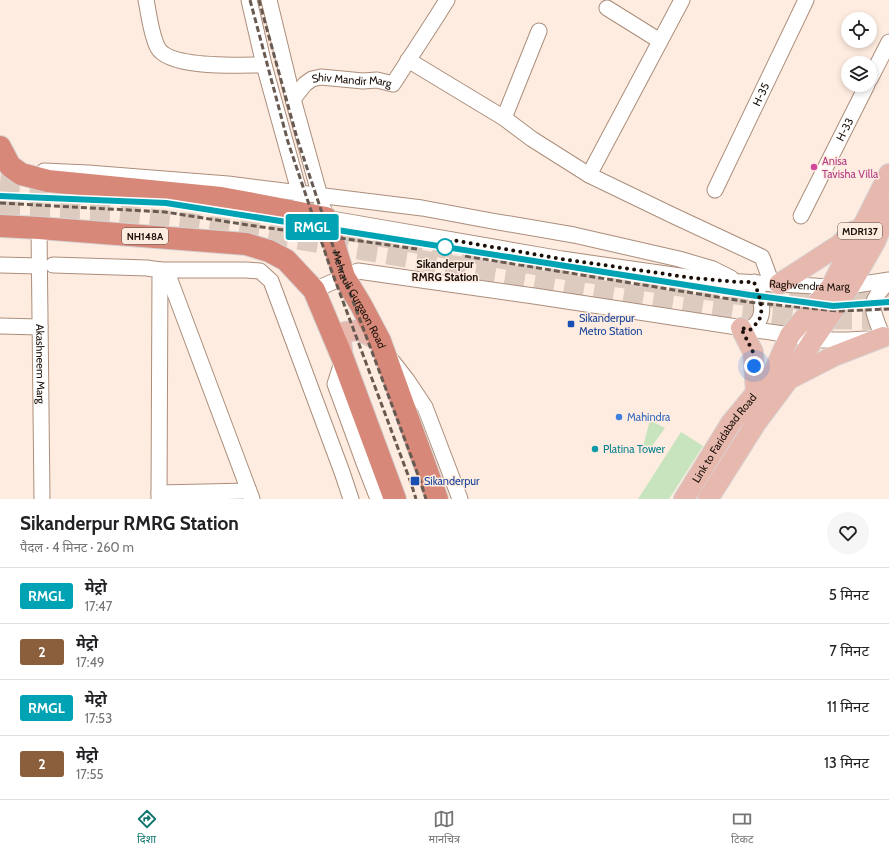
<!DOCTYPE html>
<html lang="hi">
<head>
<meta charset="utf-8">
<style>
  :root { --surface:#fff; --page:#f6f6f6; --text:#202124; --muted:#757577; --line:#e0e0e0; --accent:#0f766e }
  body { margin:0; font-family:Cabin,"Noto Sans Devanagari",sans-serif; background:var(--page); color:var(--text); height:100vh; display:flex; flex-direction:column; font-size:15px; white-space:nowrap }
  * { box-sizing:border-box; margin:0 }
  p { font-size:13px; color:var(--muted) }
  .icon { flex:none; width:22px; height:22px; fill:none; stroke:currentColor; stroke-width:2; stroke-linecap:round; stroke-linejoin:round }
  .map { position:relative; height:499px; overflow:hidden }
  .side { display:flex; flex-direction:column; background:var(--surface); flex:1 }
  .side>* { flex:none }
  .badge { padding:0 8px; border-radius:3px; font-size:14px; line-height:26px }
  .controls { position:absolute; left:841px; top:12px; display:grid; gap:8px }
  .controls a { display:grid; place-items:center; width:36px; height:36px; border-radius:50%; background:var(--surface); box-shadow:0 2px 6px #0003; font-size:20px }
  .you { position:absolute; width:20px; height:20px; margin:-10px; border:3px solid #fff; border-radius:50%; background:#1a73e8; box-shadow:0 0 0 6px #1a73e833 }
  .map>.badge { position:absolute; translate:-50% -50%; box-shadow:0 0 0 2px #fff }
  .round { display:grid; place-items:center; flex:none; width:42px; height:42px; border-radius:21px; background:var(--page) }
  .summary { display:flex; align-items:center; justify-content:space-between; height:68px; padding:0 20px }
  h1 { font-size:19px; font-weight:800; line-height:30px }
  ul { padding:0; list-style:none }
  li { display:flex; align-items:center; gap:12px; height:56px; padding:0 20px; border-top:1px solid var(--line) }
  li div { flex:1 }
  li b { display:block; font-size:15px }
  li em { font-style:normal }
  li .badge { min-width:44px; font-weight:700; text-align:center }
  .menu { display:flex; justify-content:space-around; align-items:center; height:56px; border-top:1px solid var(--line); background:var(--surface); font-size:11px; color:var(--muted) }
  .menu a { display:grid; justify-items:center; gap:2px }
  .menu .on { color:var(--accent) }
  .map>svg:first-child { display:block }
  .green { fill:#c7e4be }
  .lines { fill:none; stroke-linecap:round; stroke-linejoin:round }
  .major-tunnel { stroke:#ddcbc0; stroke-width:20; stroke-dasharray:20 10; stroke-linecap:butt }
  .minor-casing { stroke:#ab8e7b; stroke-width:17 }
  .major-casing { stroke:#d6d4d3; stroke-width:22 }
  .highway-casing { stroke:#d6d4d3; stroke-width:24 }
  .minor { stroke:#fff; stroke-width:15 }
  .major { stroke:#e7b8ae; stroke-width:20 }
  .highway { stroke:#d78878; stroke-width:22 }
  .rail { stroke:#685a51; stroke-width:3; stroke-dasharray:6 3; stroke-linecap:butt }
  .line-casing { stroke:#fff; stroke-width:9 }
  .line { stroke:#00a3b4; stroke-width:6 }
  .walk { stroke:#1b1009; stroke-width:4; stroke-dasharray:0 7.2 }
  .hotel-dot { fill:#d1479c; stroke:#ffece0; stroke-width:1.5 }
  .stop-dot { fill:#fff; stroke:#00a3b4; stroke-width:2 }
  .transit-dot { fill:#1a4fb4; stroke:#ffece0; stroke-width:1.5 }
  .shop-dot { fill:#3f7fe0; stroke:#ffece0; stroke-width:1.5 }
  .culture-dot { fill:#0f9aa8; stroke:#ffece0; stroke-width:1.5 }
  .labels { text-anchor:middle; stroke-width:3; stroke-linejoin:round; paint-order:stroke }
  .shield { fill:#ffece0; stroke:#5f524a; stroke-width:1 }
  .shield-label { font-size:10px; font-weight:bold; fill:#1b1009 }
  .street-label { font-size:11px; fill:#1b1009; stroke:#ffece0 }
  .hotel-label { font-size:11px; fill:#b23c85; stroke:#ffece0; text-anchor:start }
  .stop-label { font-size:11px; font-weight:bold; fill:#1b1009; stroke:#ffece0 }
  .transit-label { font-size:11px; fill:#164399; stroke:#ffece0; text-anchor:start }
  .shop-label { font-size:11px; fill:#366cbe; stroke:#ffece0; text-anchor:start }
  .culture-label { font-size:11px; fill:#0d838f; stroke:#ffece0; text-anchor:start }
</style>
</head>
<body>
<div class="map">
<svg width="889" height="499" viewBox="0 0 889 499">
  <rect width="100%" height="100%" fill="#ffece0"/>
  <g class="green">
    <path d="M650 420 665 428 647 453 642 450Z"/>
    <path d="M681 432 703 446 669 499H638Z"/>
  </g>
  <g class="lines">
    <g class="major-tunnel">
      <path d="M0 184 48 188"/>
      <path d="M0 211 118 215 190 223 265 234 595 289 739 311 809 319 889 320"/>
      <path d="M315 225 552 268 747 296 814 301 889 295"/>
    </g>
    <g class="minor-casing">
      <g id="minor">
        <path d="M146 0C149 14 151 35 158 48 170 69 242 65 264 65"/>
        <path d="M249 0 264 65 302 202"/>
        <path id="s1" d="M269 0 293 99 326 218 562 259 708 280 831 287 850 286 889 280"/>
        <path d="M607 8 660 41"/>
        <path d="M408 60 504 118 532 139 589 175 674 216 762 257 772 284"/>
        <path d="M870 79 889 42"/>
        <path id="s2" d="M293 99 305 84 312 79 321 77 363 81 377 80 393 84 437 16 447 0"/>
        <path d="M504 118 539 31"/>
        <path d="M44 171 88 173 228 184 422 208 492 221 574 235 679 259 713 269 731 278"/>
        <path d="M589 175 682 0"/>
        <path id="s3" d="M715 190 806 0"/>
        <path id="s4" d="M801 216 867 85"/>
        <path id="s5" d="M39 228 42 499"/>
        <path d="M0 265 39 266"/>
        <path d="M53 265 147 268 160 270 159 499"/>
        <path d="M160 270H246L260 271 271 281 342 472 351 499"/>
        <path d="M160 270 170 280 252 499"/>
        <path d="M314 290 358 271 534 296 790 335 813 340H848L866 339"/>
        <path d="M0 326 40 327"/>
        <path d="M750 330C753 327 757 323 759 320 766 308 758 293 754 282"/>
        <path d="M883 337C880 330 872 312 873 304 875 296 883 287 889 281"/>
        <path d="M343 359 335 384 364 463 378 499"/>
        <path d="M393 362 407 380 425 407 460 499"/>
        <path d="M159 493 249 491"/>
      </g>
    </g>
    <g class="major-casing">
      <g id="major">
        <path d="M779 284 839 245 854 231"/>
        <path d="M741 328 753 352 756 392"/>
        <path d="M343 359 341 340 345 332 358 330 380 341"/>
        <path d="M789 379 834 356 883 337"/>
        <path id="s6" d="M684 499 731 423 774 371 790 335 831 287 855 239 866 220 889 174"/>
        <path d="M708 499 756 423 789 379 813 340 850 286 875 242 889 208"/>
      </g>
    </g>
    <g class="highway-casing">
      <g id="highway">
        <path id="s7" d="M0 147 10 166 21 174 48 181 221 198 264 206 326 218 344 277 361 305 380 341 437 499"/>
        <path d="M0 226 39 228 246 244 269 251 286 260 314 290 343 359 395 499"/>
      </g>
    </g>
    <use href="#minor" class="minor"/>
    <use href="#major" class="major"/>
    <use href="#highway" class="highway"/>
    <g class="rail">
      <path d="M250 0 288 142 329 264 411 483 416 499"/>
      <path d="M259 0 263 15 297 138 338 261 420 480 426 499"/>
      <path d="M0 196 166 203 750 295 833 305 889 302"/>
      <path d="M0 203 165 212 248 225 417 249"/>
      <path d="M465 256 748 302 838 311 889 309"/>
    </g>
  </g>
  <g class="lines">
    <g class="line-casing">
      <path id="line" d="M0 196 166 203 750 295 833 306 889 302"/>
    </g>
    <use href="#line" class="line"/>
    <path class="walk" d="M445 247 452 240 562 259 693 278 738 282H754C758 293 765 308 759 320 757 323 753 327 750 330L741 328 753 352 754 366"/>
  </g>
  <circle class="hotel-dot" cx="814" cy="167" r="4"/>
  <circle class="stop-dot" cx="445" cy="247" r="8"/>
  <g class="transit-dot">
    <rect x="567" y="320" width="8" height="8" rx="2"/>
    <rect x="410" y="476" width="10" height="10" rx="2"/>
  </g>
  <circle class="shop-dot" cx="619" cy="417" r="4"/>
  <circle class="culture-dot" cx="595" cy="449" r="4"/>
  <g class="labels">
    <g class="shield">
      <rect x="838" y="223" width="44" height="16" rx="3"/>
      <rect x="122" y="228" width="46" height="16" rx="3"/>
    </g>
    <g class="shield-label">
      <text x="860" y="235">MDR137</text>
      <text x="145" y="240">NH148A</text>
    </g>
    <g class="street-label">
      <text dy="4" stroke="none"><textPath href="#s2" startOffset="68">Shiv Mandir Marg</textPath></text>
      <text dy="4" stroke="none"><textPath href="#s3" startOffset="106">H-35</textPath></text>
      <text dy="4" stroke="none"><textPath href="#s4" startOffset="97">H-33</textPath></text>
      <text dy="4" stroke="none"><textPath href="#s1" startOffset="714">Raghvendra Marg</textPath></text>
      <text dy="4" stroke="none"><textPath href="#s7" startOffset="432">Mehrauli Gurgaon Road</textPath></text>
      <text dy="4" stroke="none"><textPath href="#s5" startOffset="136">Akashneem Marg</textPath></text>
      <text dy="4" stroke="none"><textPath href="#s6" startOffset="73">Link to Faridabad Road</textPath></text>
    </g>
    <g class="hotel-label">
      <text x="822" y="165">Anisa<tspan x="822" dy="13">Tavisha Villa</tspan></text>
    </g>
    <g class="stop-label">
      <text x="445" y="268">Sikanderpur<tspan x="445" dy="13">RMRG Station</tspan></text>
    </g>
    <g class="transit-label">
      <text x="579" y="322">Sikanderpur<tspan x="579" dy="13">Metro Station</tspan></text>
      <text x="424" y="485">Sikanderpur</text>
    </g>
    <g class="shop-label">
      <text x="627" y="421">Mahindra</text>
    </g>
    <g class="culture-label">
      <text x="603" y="453">Platina Tower</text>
    </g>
  </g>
</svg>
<div class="controls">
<a><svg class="icon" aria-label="locate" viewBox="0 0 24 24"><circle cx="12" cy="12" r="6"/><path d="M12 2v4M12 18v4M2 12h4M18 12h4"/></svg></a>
<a><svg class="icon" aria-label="layers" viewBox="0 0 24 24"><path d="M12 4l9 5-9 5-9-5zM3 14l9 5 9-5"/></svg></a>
</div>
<div class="you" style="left:754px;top:366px"></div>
<b class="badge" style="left:312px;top:227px;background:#00a3b4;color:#fff">RMGL</b>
</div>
<section class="side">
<div class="summary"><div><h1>Sikanderpur RMRG Station</h1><p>पैदल · 4 मिनट · 260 m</p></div><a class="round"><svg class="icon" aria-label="heart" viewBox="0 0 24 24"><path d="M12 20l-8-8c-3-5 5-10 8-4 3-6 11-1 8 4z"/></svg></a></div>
<ul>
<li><span class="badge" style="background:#00a3b4;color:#fff">RMGL</span><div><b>मेट्रो</b><p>17:47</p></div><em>5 मिनट</em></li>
<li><span class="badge" style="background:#8b5e3c;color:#fff">2</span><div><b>मेट्रो</b><p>17:49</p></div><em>7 मिनट</em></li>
<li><span class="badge" style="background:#00a3b4;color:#fff">RMGL</span><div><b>मेट्रो</b><p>17:53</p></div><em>11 मिनट</em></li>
<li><span class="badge" style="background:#8b5e3c;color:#fff">2</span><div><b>मेट्रो</b><p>17:55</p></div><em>13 मिनट</em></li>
</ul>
</section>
<nav class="menu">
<a class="on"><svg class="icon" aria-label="directions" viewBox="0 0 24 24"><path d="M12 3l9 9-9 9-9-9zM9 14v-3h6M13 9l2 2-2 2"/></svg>दिशा</a>
<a><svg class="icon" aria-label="map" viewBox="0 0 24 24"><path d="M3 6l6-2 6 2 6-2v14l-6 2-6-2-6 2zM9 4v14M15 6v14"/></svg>मानचित्र</a>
<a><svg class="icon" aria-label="tickets" viewBox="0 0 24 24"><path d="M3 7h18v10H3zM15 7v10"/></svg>टिकट</a>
</nav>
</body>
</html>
